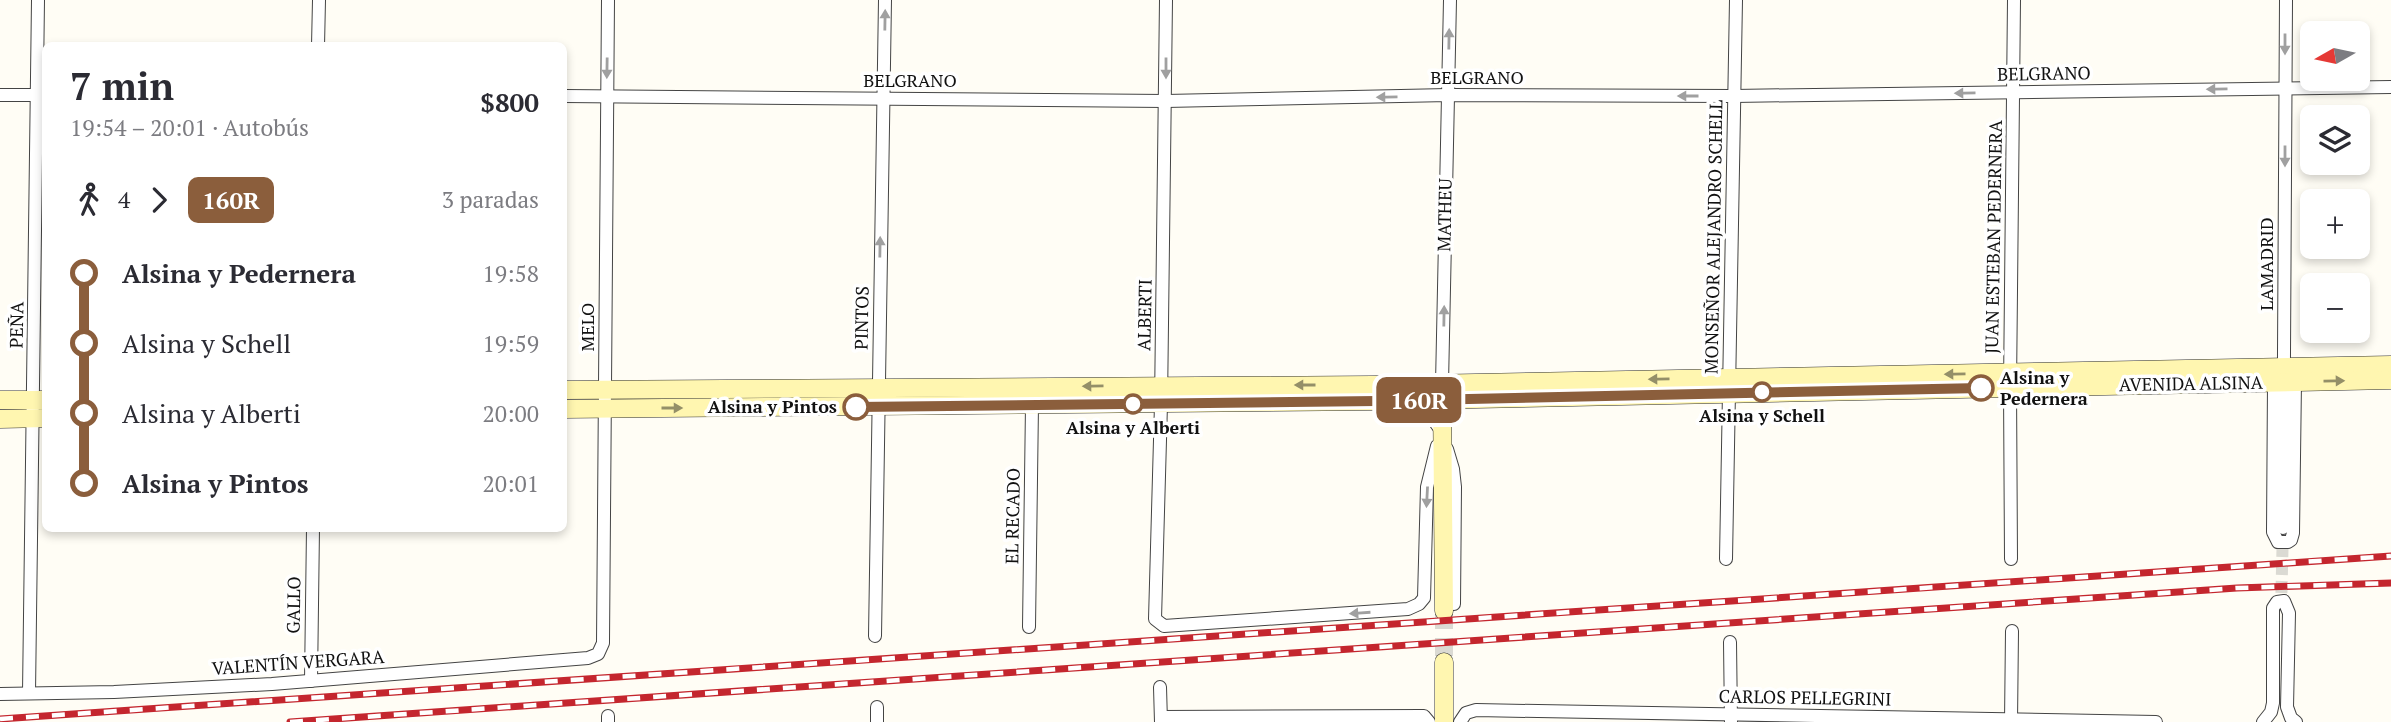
<!DOCTYPE html>
<html lang="es">
<head>
<meta charset="utf-8">
<style>
  :root { --surface:#fff; --page:#f2f2f3; --text:#2b2b33; --muted:#7c7c81 }
  body { margin:0; font-family:"PT Serif",serif; background:var(--page); color:var(--text); height:100vh; display:flex; flex-direction:column; font-size:26px; white-space:nowrap }
  * { box-sizing:border-box; margin:0 }
  p { font-size:23px; color:var(--muted) }
  .icon { flex:none; width:38px; height:38px; fill:none; stroke:currentColor; stroke-width:2; stroke-linecap:round; stroke-linejoin:round }
  .map { position:relative; flex:1; overflow:hidden }
  .drawer { position:absolute; left:42px; top:42px; width:525px; height:490px; display:flex; flex-direction:column; background:var(--surface); border-radius:10px; box-shadow:0 4px 10px #0003 }
  .drawer>* { flex:none }
  .badge { padding:0 14px; border-radius:10px; font-size:24px; line-height:46px }
  .needle { width:46px; rotate:261deg }
  .controls { position:absolute; left:2300px; top:21px; display:grid; gap:14px }
  .controls a { display:grid; place-items:center; width:70px; height:70px; border-radius:10px; background:var(--surface); box-shadow:0 4px 10px #0003; font-size:35px }
  .map>.badge { position:absolute; translate:-50% -50%; box-shadow:0 0 0 4px #fff }
  .legs { display:flex; align-items:center; gap:10px; height:77px; padding:0 28px; font-size:23px }
  .legs p { margin-inline-start:auto }
  .summary { display:flex; align-items:center; justify-content:space-between; height:119px; padding:0 28px }
  h1 { font-size:38px; font-weight:700; line-height:52px }
  ul { padding:0 28px; list-style:none }
  li { display:flex; align-items:center; gap:24px; height:70px; font-size:26px }
  li i { display:grid; place-items:center; width:10px; height:100%; margin:0 9px; background:currentColor }
  li i::after { content:''; width:18px; height:18px; margin:-9px; border:5px solid; border-radius:50%; background:var(--surface) }
  li p { margin-inline-start:auto }
  li:first-child i { background:linear-gradient(#0000 50%,currentColor 0) }
  li:last-child i { background:linear-gradient(currentColor 50%,#0000 0) }
  .map>svg:first-child { display:block }
  .lines { fill:none; stroke-linecap:round; stroke-linejoin:round }
  .street-tunnel { stroke:#dbdad3; stroke-width:12; stroke-dasharray:12 6; stroke-linecap:butt }
  .secondary-tunnel { stroke:#dbdad3; stroke-width:18; stroke-dasharray:18 9; stroke-linecap:butt }
  .street-casing { stroke:#444; stroke-width:14 }
  .secondary-casing { stroke:#333; stroke-width:19 }
  .street { stroke:#fff; stroke-width:12 }
  .secondary { stroke:#fff6b0; stroke-width:18 }
  .rail-casing { stroke:#c4262e; stroke-width:7 }
  .rail { stroke:#fff; stroke-width:4.5; stroke-dasharray:13; stroke-linecap:butt }
  .oneway { fill:#a0a0a0 }
  .oneway2 { fill:#948f68 }
  .line-1-casing { stroke:#fff; stroke-width:16 }
  .line-1 { stroke:#8b5e3c; stroke-width:10 }
  .stop-1-dot { fill:#fff; stroke:#8b5e3c; stroke-width:3.5 }
  .labels { text-anchor:middle; stroke-width:7; stroke-linejoin:round; paint-order:stroke }
  .street-label { font-size:18px; fill:#111; stroke:#fff }
  .stop-label { font-size:18px; font-weight:bold; fill:#111; stroke:#fff }
</style>
</head>
<body>
<div class="map">
<svg width="2391" height="722" viewBox="0 0 2391 722">
  <rect width="100%" height="100%" fill="#fffdf5"/>
  <g class="lines">
    <path class="street-tunnel" d="M2281 611 2283 528"/>
    <path class="secondary-tunnel" d="M1444 611V662"/>
    <g class="street-casing">
      <g id="street">
        <path d="M1166 0 1161 404 1155 619 1164 626 1408 609 1419 604 1424 598 1427 487 1437 446"/>
        <path d="M318 46 319 0"/>
        <path d="M0 95H45"/>
        <path d="M564 96 1166 101 1448 95 1734 96 2391 87"/>
        <path d="M2274 383 2273 532 2278 542H2288L2291 540 2293 533 2295 382"/>
        <path d="M1442 384 1450 0"/>
        <path d="M1411 401 1428 412 1442 432"/>
        <path d="M1447 449 1453 469 1455 487 1454 604"/>
        <path d="M2283 528 2286 0"/>
        <path d="M1726 559 1736 0"/>
        <path d="M2011 559 2010 387 2014 0"/>
        <path d="M1029 627 1032 405"/>
        <path d="M875 636 885 0"/>
        <path d="M1730 642 1731 722"/>
        <path d="M311 681 313 528"/>
        <path d="M1160 687 1161 722"/>
        <path d="M29 693 38 0"/>
        <path d="M0 694 114 692 272 684 588 658 598 654 603 643 608 0"/>
        <path d="M608 716V722"/>
        <path d="M1161 717 1424 716 1429 722"/>
        <path d="M877 722V707"/>
        <path d="M1460 722 1466 713 1476 710 2156 722"/>
        <path d="M2011 722 2012 631"/>
        <path d="M2263 722 2271 712 2273 703V608L2277 602 2284 601 2289 613 2287 707 2291 718 2296 722"/>
      </g>
    </g>
    <g class="secondary-casing">
      <g id="secondary">
        <path d="M564 390 1373 385 2391 365"/>
        <path d="M1442 391 1444 611"/>
        <path d="M0 400H46"/>
        <path d="M564 409 1377 401 2391 380"/>
        <path d="M0 419 46 418"/>
        <path d="M1444 662V722"/>
      </g>
    </g>
    <use href="#street" class="street"/>
    <use href="#secondary" class="secondary"/>
    <g class="rail-casing">
      <g id="rail">
        <path d="M0 719 2391 556"/>
        <path d="M290 722 2237 588 2391 583"/>
      </g>
    </g>
    <use href="#rail" class="rail"/>
  </g>
  <defs><path id="oneway-solid" d="M-6-.8H1V-3.2L6.5 0L1 3.2V.8H-6Z" transform="scale(1.75)"/></defs>
  <g class="oneway">
    <use href="#oneway-solid" transform="translate(885 20) rotate(-89)"/>
    <use href="#oneway-solid" transform="translate(1449 39) rotate(-89)"/>
    <use href="#oneway-solid" transform="translate(2285 44) rotate(90)"/>
    <use href="#oneway-solid" transform="translate(607 68) rotate(91)"/>
    <use href="#oneway-solid" transform="translate(1166 68) rotate(90)"/>
    <use href="#oneway-solid" transform="translate(2217 89) rotate(179)"/>
    <use href="#oneway-solid" transform="translate(1965 93) rotate(179)"/>
    <use href="#oneway-solid" transform="translate(1688 96) rotate(-180)"/>
    <use href="#oneway-solid" transform="translate(1387 97) rotate(179)"/>
    <use href="#oneway-solid" transform="translate(2285 156) rotate(90)"/>
    <use href="#oneway-solid" transform="translate(880 247) rotate(-89)"/>
    <use href="#oneway-solid" transform="translate(1444 316) rotate(-89)"/>
    <use href="#oneway-solid" transform="translate(1427 497) rotate(93)"/>
    <use href="#oneway-solid" transform="translate(1360 613) rotate(176)"/>
  </g>
  <g class="oneway2">
    <use href="#oneway-solid" transform="translate(1955 374) rotate(179)"/>
    <use href="#oneway-solid" transform="translate(1659 379) rotate(179)"/>
    <use href="#oneway-solid" transform="translate(2334 381) rotate(-1)"/>
    <use href="#oneway-solid" transform="translate(1305 385) rotate(180)"/>
    <use href="#oneway-solid" transform="translate(1093 386) rotate(179)"/>
    <use href="#oneway-solid" transform="translate(672 408)"/>
  </g>
  <g class="lines">
    <g class="line-1-casing">
      <path id="line-1" d="M856 407 1377 401 1981 388"/>
    </g>
    <use href="#line-1" class="line-1"/>
  </g>
  <g class="stop-1-dot">
    <circle cx="1981" cy="388" r="12"/>
    <circle cx="1762" cy="392" r="9"/>
    <circle cx="1133" cy="404" r="9"/>
    <circle cx="856" cy="407" r="12"/>
  </g>
  <g class="labels">
    <g class="street-label">
      <text transform="translate(2044 74) rotate(-1)" y="6">BELGRANO</text>
      <text x="1477" y="84">BELGRANO</text>
      <text x="910" y="87">BELGRANO</text>
      <text transform="translate(1445 215) rotate(-89)" y="6">MATHEU</text>
      <text transform="translate(1714 237) rotate(-89)" y="6">MONSEÑOR ALEJANDRO SCHELL</text>
      <text transform="translate(1994 237) rotate(-89)" y="6">JUAN ESTEBAN PEDERNERA</text>
      <text transform="translate(2267 264) rotate(-90)" y="6">LAMADRID</text>
      <text transform="translate(1145 315) rotate(-89)" y="6">ALBERTI</text>
      <text transform="translate(862 318) rotate(-89)" y="6">PINTOS</text>
      <text transform="translate(17 325) rotate(-89)" y="6">PEÑA</text>
      <text transform="translate(588 327) rotate(-90)" y="6">MELO</text>
      <text transform="translate(2191 384) rotate(-1)" y="6">AVENIDA ALSINA</text>
      <text transform="translate(1013 516) rotate(-89)" y="6">EL RECADO</text>
      <text transform="translate(294 605) rotate(-89)" y="6">GALLO</text>
      <text transform="translate(298 663) rotate(-4)" y="6">VALENTÍN VERGARA</text>
      <text transform="translate(1805 698) rotate(1)" y="6">CARLOS PELLEGRINI</text>
    </g>
    <g class="stop-label">
      <text x="2000" y="384" text-anchor="start">Alsina y<tspan x="2000" dy="21">Pedernera</tspan></text>
      <text x="837" y="413" text-anchor="end">Alsina y Pintos</text>
      <text x="1762" y="422">Alsina y Schell</text>
      <text x="1133" y="434">Alsina y Alberti</text>
    </g>
  </g>
</svg>
<div class="controls">
<a><svg class="needle" viewBox="-14 -14 28 28"><path d="M0-13l5 13h-10z" fill="#e53935"/><path d="M0 13l5-13h-10z" fill="#7c7c81"/></svg></a>
<a><svg class="icon" aria-label="layers" viewBox="0 0 24 24"><path d="M12 4l9 5-9 5-9-5zM3 14l9 5 9-5"/></svg></a>
<a>+</a>
<a>−</a>
</div>
<b class="badge" style="left:1419px;top:400px;background:#8b5e3c;color:#fff">160R</b>
<section class="drawer">
<div class="summary"><div><h1>7 min</h1><p>19:54 – 20:01 · Autobús</p></div><b>$800</b></div>
<div class="legs"><svg class="icon" aria-label="walk" viewBox="0 0 24 24"><circle cx="13" cy="4" r="2"/><path d="M13 8l-2 6 4 7M11 14l-3 7M7 12l3-4h3l4 4"/></svg>4<svg class="icon" aria-label="forward" viewBox="0 0 24 24"><path d="M9 5l7 7-7 7"/></svg><b class="badge" style="background:#8b5e3c;color:#fff">160R</b><p>3 paradas</p></div>
<ul>
<li><i style="color:#8b5e3c"></i><b>Alsina y Pedernera</b><p>19:58</p></li>
<li><i style="color:#8b5e3c"></i><span>Alsina y Schell</span><p>19:59</p></li>
<li><i style="color:#8b5e3c"></i><span>Alsina y Alberti</span><p>20:00</p></li>
<li><i style="color:#8b5e3c"></i><b>Alsina y Pintos</b><p>20:01</p></li>
</ul>
</section>
</div>
</body>
</html>
